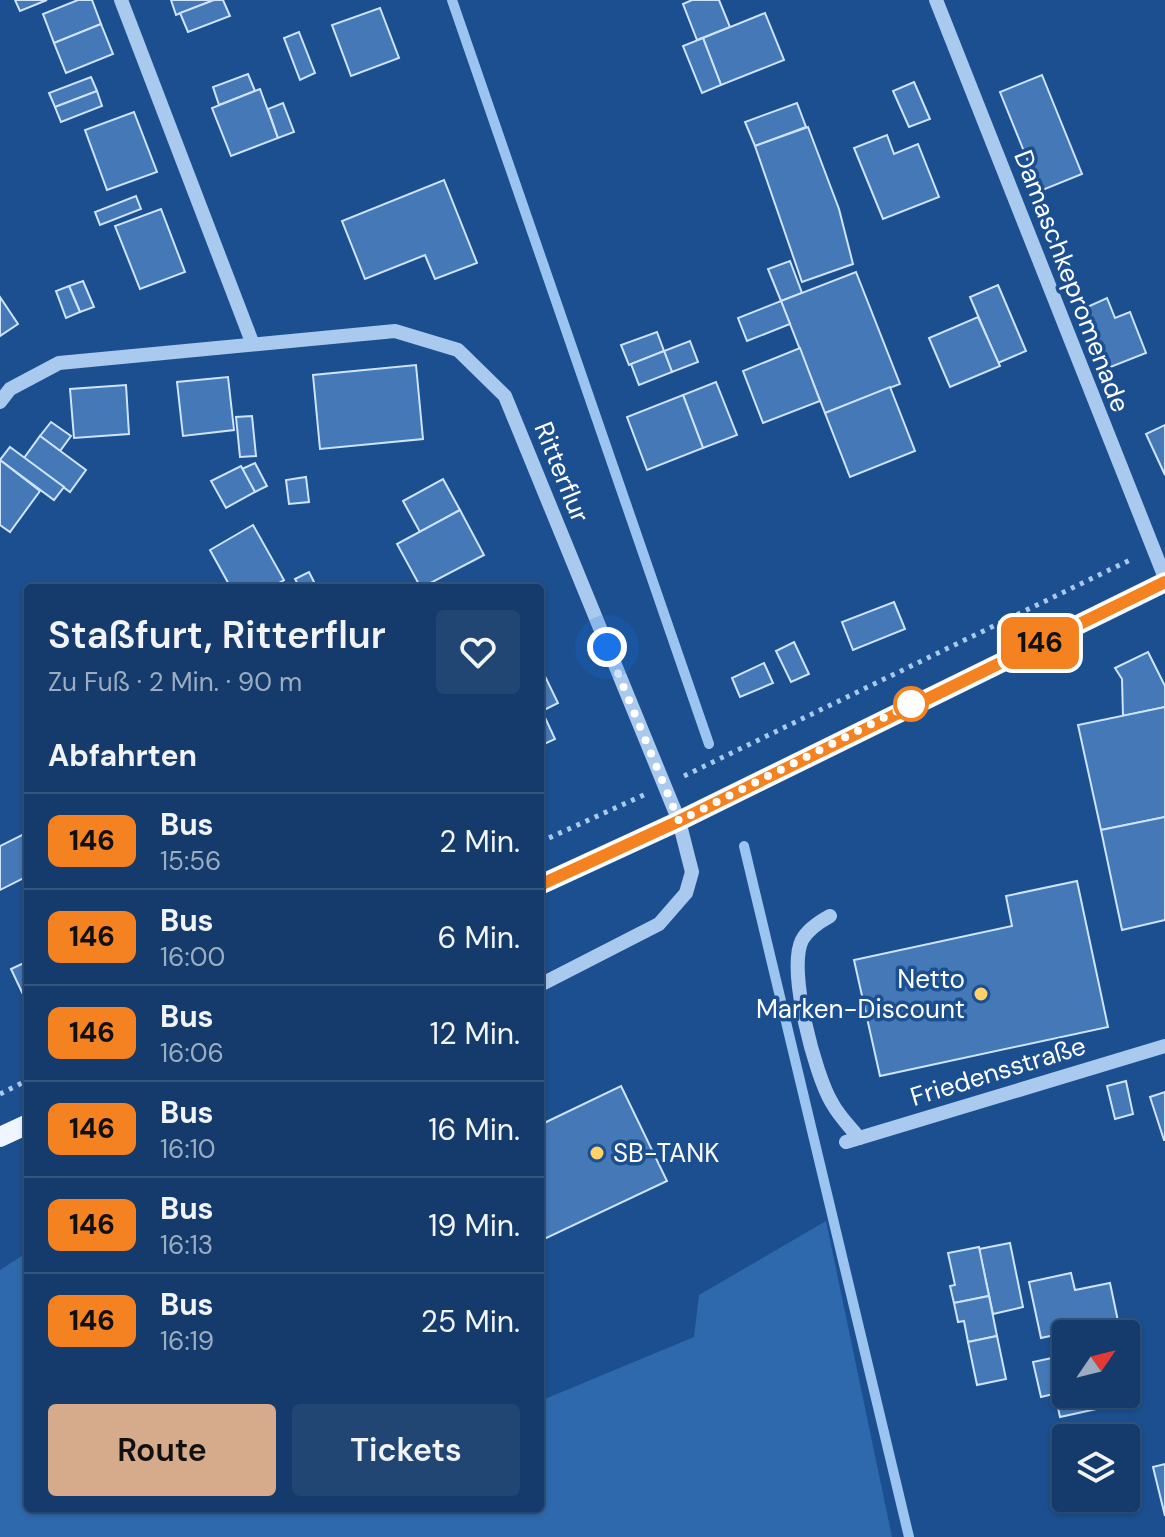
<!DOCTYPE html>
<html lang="de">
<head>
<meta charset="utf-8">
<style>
  :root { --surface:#143b6b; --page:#214673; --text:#f1f3f6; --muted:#9dadc1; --line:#33557e; --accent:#d6ab8b }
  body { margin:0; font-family:"DM Sans",sans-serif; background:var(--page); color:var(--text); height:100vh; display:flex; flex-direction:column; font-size:30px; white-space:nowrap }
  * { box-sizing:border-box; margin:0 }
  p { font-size:26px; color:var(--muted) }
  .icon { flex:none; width:44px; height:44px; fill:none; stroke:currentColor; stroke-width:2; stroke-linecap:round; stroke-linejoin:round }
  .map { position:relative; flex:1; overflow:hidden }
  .panel { position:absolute; left:24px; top:584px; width:520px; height:928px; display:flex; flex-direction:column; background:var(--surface); border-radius:8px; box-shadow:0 2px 6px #0004,0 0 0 2px var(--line) }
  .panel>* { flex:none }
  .badge { padding:0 16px; border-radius:12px; font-size:28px; line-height:52px }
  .needle { width:52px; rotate:55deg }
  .buttons { position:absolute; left:1052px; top:1320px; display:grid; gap:16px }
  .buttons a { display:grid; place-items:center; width:88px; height:88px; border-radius:8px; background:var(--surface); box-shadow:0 2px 6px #0004,0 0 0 2px var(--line); font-size:40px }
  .you { position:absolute; width:40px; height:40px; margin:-20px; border:6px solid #fff; border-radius:50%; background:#1a73e8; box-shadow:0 0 0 12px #1a73e833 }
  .map>.badge { position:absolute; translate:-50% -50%; box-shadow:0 0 0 4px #fff }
  h2 { padding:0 24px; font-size:30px; line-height:72px }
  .round { display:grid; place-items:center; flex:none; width:84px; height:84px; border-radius:8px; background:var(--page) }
  .headline { display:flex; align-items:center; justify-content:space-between; height:136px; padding:0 24px }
  h1 { font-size:38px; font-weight:600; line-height:60px }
  .action { display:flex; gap:16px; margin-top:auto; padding:16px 24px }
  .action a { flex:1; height:92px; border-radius:8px; background:var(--accent); color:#111; font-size:32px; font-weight:600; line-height:92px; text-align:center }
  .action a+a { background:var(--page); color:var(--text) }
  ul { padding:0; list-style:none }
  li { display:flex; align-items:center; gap:24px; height:96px; padding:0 24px; border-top:2px solid var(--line) }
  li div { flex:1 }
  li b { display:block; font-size:30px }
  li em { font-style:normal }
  li .badge { min-width:88px; font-weight:700; text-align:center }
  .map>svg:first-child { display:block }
  .green { fill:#2e69ad }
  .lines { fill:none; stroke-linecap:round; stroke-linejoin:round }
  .stream { stroke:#9cc4f0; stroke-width:10 }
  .building { fill:#4478b7; stroke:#cfe3fa; stroke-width:2 }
  .path { stroke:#a9c9ee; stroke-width:5; stroke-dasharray:4 6; stroke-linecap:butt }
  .minor { stroke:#a9c9ee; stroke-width:14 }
  .major { stroke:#f0f6ff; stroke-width:20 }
  .line-casing { stroke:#fff; stroke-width:18 }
  .line { stroke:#f58220; stroke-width:12 }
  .walk { stroke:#fff; stroke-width:8; stroke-dasharray:0 14.4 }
  .stop-dot { fill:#fff; stroke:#f58220; stroke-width:4 }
  .poi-dot { fill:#ffd166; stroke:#1b4f8f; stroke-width:3 }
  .labels { text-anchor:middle; stroke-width:7; stroke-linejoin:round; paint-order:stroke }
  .street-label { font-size:26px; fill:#fff; stroke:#1b4f8f }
  .poi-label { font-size:26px; fill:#fff; stroke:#1b4f8f; text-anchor:end }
</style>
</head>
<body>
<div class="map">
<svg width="1165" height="1537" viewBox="0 0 1165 1537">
  <rect width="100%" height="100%" fill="#1b4f8f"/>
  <path class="green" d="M826 1221 892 1537H0V1270L28 1252V1508H540V1401L694 1337 699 1295Z"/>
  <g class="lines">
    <g class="stream">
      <path d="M452 0 709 744"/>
      <path d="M744 846 909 1537"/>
    </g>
  </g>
  <g class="building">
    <path d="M15 0H47L20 11Z"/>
    <path d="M78 0H92L101 24 54 43 43 14Z"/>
    <path d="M171 0H214L176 15Z"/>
    <path d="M214 0H223L230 16 188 32 180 13Z"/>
    <path d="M692 0H719L730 27 697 40 683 4Z"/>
    <path d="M380 8 399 58 351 76 332 25Z"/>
    <path d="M765 13 784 60 721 85 703 38Z"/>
    <path d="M101 24 113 54 66 73 54 43Z"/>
    <path d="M299 32 315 73 300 80 284 38Z"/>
    <path d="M703 38 721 85 702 93 683 46Z"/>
    <path d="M248 74 255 91 219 105 213 87Z"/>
    <path d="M1042 75 1082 174 1040 191 1000 92Z"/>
    <path d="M91 77 97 91 55 107 49 93Z"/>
    <path d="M914 82 930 119 909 127 893 91Z"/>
    <path d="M260 89 278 138 231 156 212 108Z"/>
    <path d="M97 91 102 106 61 122 55 107Z"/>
    <path d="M283 103 294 132 278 138 268 109Z"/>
    <path d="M797 103 806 127 755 146 745 122Z"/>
    <path d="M134 112 157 172 107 190 85 130Z"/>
    <path d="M808 127 839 209 853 264 802 282 755 146Z"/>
    <path d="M887 135 894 154 918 144 939 197 883 219 854 148Z"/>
    <path d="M444 180 477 263 435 279 425 255 365 279 342 221Z"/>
    <path d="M136 196 141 209 100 225 95 212Z"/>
    <path d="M161 209 185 272 140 289 115 226Z"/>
    <path d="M790 261 802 293 781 301 768 269Z"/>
    <path d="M856 272 900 384 825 413 781 301Z"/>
    <path d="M83 281 94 307 80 312 69 286Z"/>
    <path d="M998 285 1026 351 998 363 970 297Z"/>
    <path d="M69 286 80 312 66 318 56 291Z"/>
    <path d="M0 297 18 324 0 336Z"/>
    <path d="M1107 298 1115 318 1130 312 1146 353 1108 368 1085 308Z"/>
    <path d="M781 301 790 324 747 341 738 318Z"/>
    <path d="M978 317 1000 366 950 387 929 338Z"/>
    <path d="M657 332 664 351 629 365 621 345Z"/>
    <path d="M690 341 698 362 672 372 664 351Z"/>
    <path d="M800 348 820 401 763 423 743 371Z"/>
    <path d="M664 351 672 372 639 385 631 364Z"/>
    <path d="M416 365 423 439 320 449 313 375Z"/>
    <path d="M228 377 234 430 183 436 177 382Z"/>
    <path d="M716 382 737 435 703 448 683 395Z"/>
    <path d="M126 385 129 434 74 438 70 389Z"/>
    <path d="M890 387 915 451 850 477 825 413Z"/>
    <path d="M683 395 703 448 647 470 627 417Z"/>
    <path d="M252 416 256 456 240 457 236 417Z"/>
    <path d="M51 422 71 436 60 451 40 436Z"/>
    <path d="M1165 425V475L1146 434Z"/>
    <path d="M40 436 86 470 70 492 24 458Z"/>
    <path d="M10 447 64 487 54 500 0 460Z"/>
    <path d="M0 460 40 491 10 532 0 525Z"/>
    <path d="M255 463 267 486 255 492 242 469Z"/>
    <path d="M241 466 255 492 226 508 211 481Z"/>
    <path d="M306 477 309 502 289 504 286 480Z"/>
    <path d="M443 479 460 510 420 532 403 501Z"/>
    <path d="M460 510 484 555 421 588 397 544Z"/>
    <path d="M253 525 284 580 270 588H231L210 550Z"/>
    <path d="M309 572 317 588H300L295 579Z"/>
    <path d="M894 602 905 629 853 650 842 622Z"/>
    <path d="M794 642 809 674 791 682 776 651Z"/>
    <path d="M1148 652 1165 686V707L1123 716 1122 679 1115 668Z"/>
    <path d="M764 663 773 683 740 697 732 678Z"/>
    <path d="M540 666 558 703 542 711 555 739 540 746Z"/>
    <path d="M1165 707V817L1101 830 1078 725Z"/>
    <path d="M1165 817V920L1122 930 1101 830Z"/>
    <path d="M28 832V876L0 890V846Z"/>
    <path d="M1077 881 1108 1027 880 1076 854 960 1012 926 1006 896Z"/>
    <path d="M28 961V1005L11 969Z"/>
    <path d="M1126 1081 1133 1114 1115 1119 1107 1086Z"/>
    <path d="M621 1086 667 1181 540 1241V1125Z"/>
    <path d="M1165 1092V1140H1164L1150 1097Z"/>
    <path d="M1010 1243 1023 1307 993 1314 979 1249Z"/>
    <path d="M979 1247 989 1296 954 1303 950 1286 955 1285 948 1253Z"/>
    <path d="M1071 1273 1075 1290 1110 1283 1118 1321 1041 1338 1029 1282Z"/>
    <path d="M989 1296 997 1336 968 1342 964 1321 958 1322 954 1303Z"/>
    <path d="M1118 1321 1121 1334H1080L1079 1330Z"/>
    <path d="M997 1336 1006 1379 977 1385 968 1342Z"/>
    <path d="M1066 1355V1391L1041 1397 1033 1362Z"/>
    <path d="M1066 1391V1394H1098L1101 1408 1060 1417 1055 1394Z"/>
    <path d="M1165 1464V1516L1153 1467Z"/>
  </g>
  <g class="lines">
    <g class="path">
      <path d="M684 776 1132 559"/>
      <path d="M540 842 646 794"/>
      <path d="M0 1094 28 1080"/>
    </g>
    <g class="minor">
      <path d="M121 0 252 342"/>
      <path d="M936 0 1165 578"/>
      <path d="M0 402 10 389 59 363 395 331 458 350 505 396 679 821 692 872 686 893 659 924 540 985"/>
      <path d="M830 916C819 922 808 929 802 940 787 970 815 1075 832 1103 839 1116 850 1127 859 1138"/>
      <path d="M846 1142 1165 1046"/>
    </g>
    <g class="major">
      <path d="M540 885 679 821 1165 582"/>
      <path d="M0 1137 28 1124"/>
    </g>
  </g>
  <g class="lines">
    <g class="line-casing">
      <path id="line" d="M540 885 679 821 1165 582"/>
    </g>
    <use href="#line" class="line"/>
    <path class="walk" d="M607 647 679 821 911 704"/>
  </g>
  <circle class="stop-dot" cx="911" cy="704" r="16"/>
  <g class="poi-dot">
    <circle cx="981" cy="994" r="8"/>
    <circle cx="597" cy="1153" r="8"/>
  </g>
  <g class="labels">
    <g class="street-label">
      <text transform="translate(1072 281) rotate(69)" y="9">Damaschkepromenade</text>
      <text transform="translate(562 472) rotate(68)" y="9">Ritterflur</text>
      <text transform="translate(998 1071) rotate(-17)" y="9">Friedensstraße</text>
    </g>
    <g class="poi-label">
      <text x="965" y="988">Netto<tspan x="965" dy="30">Marken-Discount</tspan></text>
      <text x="613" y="1162" text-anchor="start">SB-TANK</text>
    </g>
  </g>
</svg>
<div class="buttons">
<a><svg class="needle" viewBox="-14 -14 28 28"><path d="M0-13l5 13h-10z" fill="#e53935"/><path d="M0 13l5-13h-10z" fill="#9dadc1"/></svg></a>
<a><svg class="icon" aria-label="layers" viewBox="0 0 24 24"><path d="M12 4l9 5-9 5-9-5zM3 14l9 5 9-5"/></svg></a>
</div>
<div class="you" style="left:607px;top:647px"></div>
<b class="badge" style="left:1040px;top:643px;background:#f58220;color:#111">146</b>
<section class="panel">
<div class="headline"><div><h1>Staßfurt, Ritterflur</h1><p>Zu Fuß · 2 Min. · 90 m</p></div><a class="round"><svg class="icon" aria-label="heart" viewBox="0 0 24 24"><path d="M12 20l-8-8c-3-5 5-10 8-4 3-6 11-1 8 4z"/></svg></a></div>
<h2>Abfahrten</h2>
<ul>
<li><span class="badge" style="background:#f58220;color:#111">146</span><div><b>Bus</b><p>15:56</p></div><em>2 Min.</em></li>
<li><span class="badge" style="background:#f58220;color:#111">146</span><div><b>Bus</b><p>16:00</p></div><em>6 Min.</em></li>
<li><span class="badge" style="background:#f58220;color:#111">146</span><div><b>Bus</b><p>16:06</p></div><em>12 Min.</em></li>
<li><span class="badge" style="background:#f58220;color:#111">146</span><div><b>Bus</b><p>16:10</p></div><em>16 Min.</em></li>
<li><span class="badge" style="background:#f58220;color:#111">146</span><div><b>Bus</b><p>16:13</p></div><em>19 Min.</em></li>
<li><span class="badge" style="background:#f58220;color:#111">146</span><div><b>Bus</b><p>16:19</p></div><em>25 Min.</em></li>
</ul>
<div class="action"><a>Route</a><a>Tickets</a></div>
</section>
</div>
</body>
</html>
